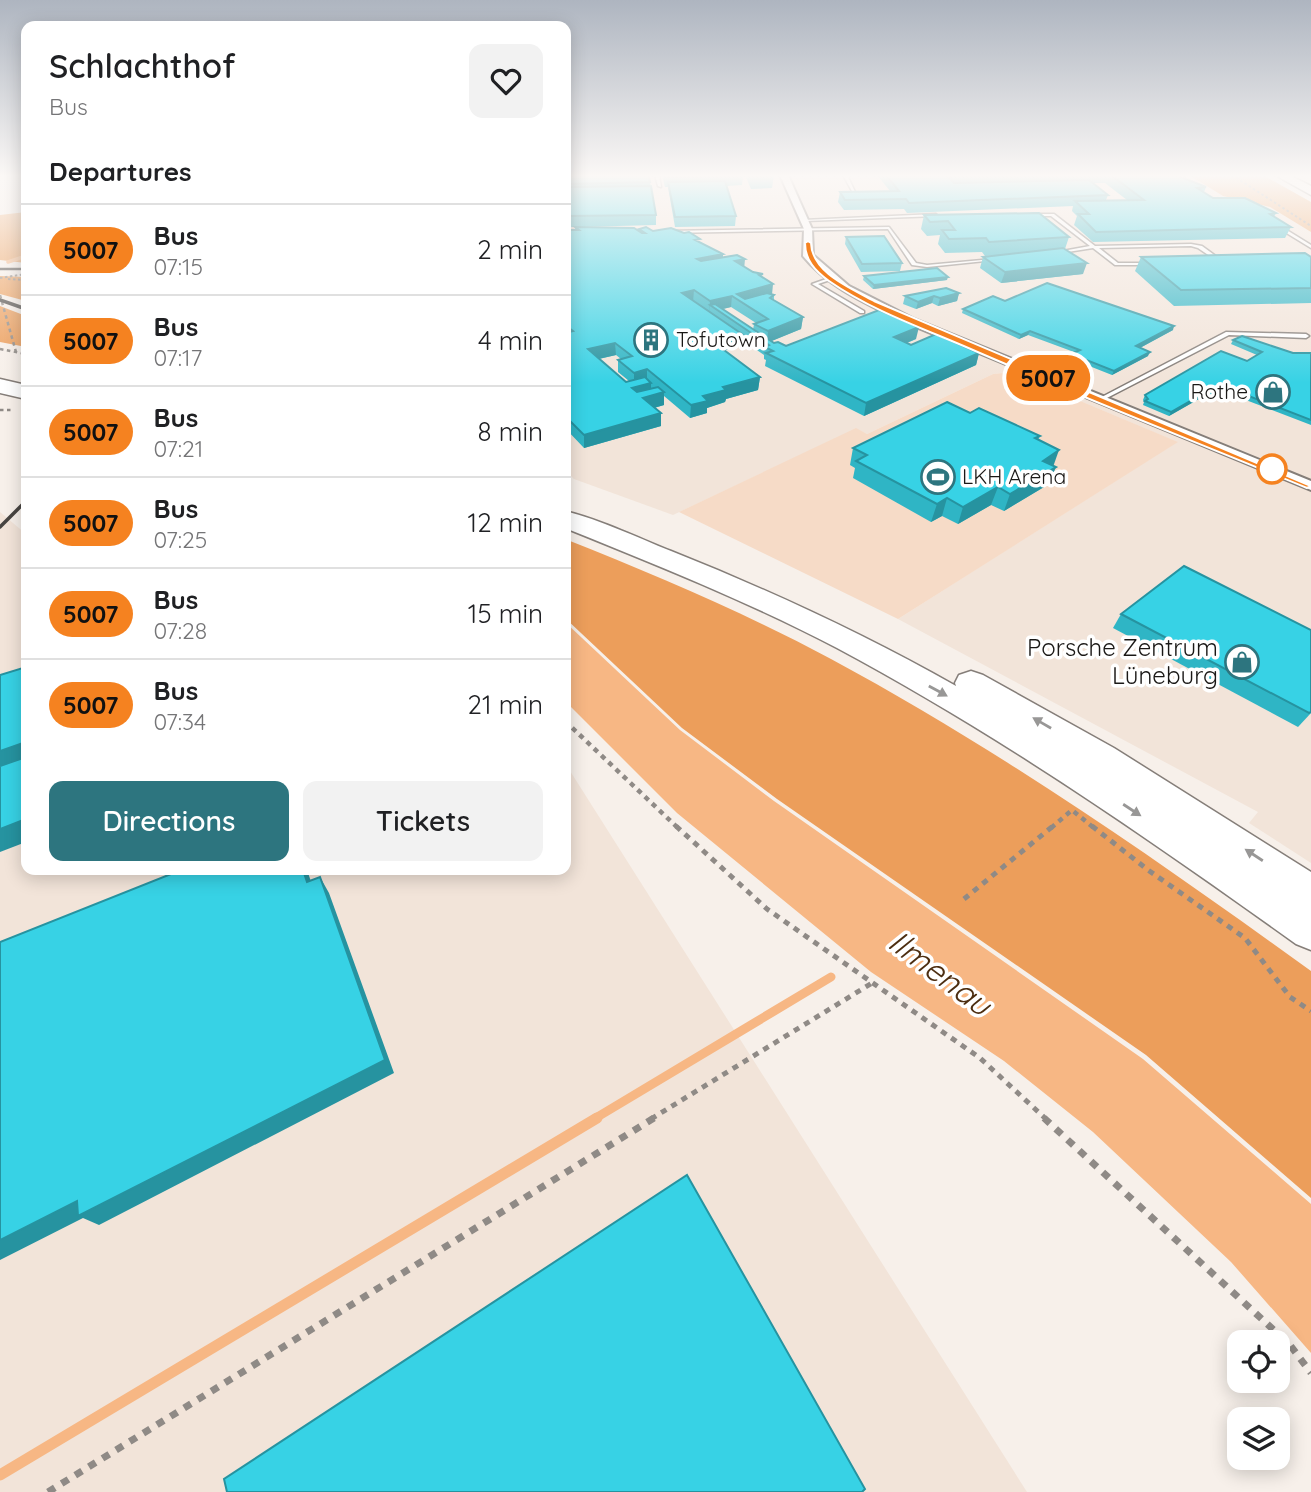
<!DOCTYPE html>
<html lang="en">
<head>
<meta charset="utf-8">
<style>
  :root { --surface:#fff; --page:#f2f2f2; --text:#202124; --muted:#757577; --line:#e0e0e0; --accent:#2d757f }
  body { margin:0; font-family:Quicksand,sans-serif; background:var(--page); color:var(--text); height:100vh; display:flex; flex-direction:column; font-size:26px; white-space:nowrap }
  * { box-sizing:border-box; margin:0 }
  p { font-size:23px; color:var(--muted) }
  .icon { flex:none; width:38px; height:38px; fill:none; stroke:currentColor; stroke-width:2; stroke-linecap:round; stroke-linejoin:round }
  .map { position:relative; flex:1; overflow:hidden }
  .drawer { position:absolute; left:21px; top:21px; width:550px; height:854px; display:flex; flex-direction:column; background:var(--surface); border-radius:14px; box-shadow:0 4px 18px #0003 }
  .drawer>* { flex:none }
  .badge { padding:0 14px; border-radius:23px; font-size:24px; line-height:46px }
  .tools { position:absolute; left:1227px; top:1330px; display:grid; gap:14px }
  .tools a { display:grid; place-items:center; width:63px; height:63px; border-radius:14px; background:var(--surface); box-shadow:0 4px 18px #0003; font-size:35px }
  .map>.badge { position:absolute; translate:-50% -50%; box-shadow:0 0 0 4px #fff }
  h2 { padding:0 28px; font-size:26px; line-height:63px }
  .round { display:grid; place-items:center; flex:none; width:74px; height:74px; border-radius:14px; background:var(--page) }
  .summary { display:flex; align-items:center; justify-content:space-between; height:119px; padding:0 28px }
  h1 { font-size:33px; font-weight:600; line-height:52px }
  .cta { display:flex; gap:14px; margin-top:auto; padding:14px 28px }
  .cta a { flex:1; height:80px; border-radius:14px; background:var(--accent); color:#fff; font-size:28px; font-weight:600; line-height:80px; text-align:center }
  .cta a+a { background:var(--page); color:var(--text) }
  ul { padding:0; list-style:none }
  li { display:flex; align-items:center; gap:21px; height:91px; padding:0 28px; border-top:2px solid var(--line) }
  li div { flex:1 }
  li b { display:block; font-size:26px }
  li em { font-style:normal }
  li .badge { min-width:77px; font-weight:700; text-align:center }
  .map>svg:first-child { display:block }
  .built { fill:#f2e4d9 }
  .green { fill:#f6dbc7 }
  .forest { fill:#ec9e5b }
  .water { fill:#f7b784 }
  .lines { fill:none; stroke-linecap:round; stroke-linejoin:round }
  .stream-far2 { stroke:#f7b784; stroke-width:3.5 }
  .stream-far1 { stroke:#f7b784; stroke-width:9 }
  .stream { stroke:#f7b784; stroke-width:11 }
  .lane-casing { stroke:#857e79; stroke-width:3 }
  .street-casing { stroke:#857e79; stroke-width:4 }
  .primary-casing { stroke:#857e79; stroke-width:3 }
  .highway-casing { stroke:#857e79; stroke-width:3 }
  .path-far4 { stroke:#8f8a86; stroke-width:2; stroke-dasharray:2.5 2.5; stroke-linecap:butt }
  .path-far3 { stroke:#8f8a86; stroke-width:2.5; stroke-dasharray:3.5 3.5; stroke-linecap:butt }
  .path-far2 { stroke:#8f8a86; stroke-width:4.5; stroke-dasharray:5 5; stroke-linecap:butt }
  .path-far1 { stroke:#8f8a86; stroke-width:5; stroke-dasharray:6 6; stroke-linecap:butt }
  .path { stroke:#8f8a86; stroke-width:7; stroke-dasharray:8 8; stroke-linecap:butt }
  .lane { fill:#fff; fill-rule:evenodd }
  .street { fill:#fff; fill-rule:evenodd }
  .primary { fill:#fff; fill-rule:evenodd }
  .highway { fill:#fff; fill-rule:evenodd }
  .rail-far1 { stroke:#484542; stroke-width:2.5 }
  .rail { stroke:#484542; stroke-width:3.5 }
  .wall { fill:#2fb5c5; fill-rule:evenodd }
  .shaded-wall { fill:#2693a0 }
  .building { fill:#37d2e5; stroke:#2693a0; stroke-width:2 }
  .oneway { fill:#989796 }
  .line { fill:#f58220; stroke:#fff; stroke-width:2 }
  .stop-dot { fill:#fff; stroke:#f58220; stroke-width:3.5 }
  .labels { text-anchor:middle; stroke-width:7; stroke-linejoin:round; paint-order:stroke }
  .far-poi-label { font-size:21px; fill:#1a1816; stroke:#fff; text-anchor:start }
  .poi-label { font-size:24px; fill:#1a1816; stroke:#fff; text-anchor:end }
  .near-water-label { font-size:32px; font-style:italic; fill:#4d2e11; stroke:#fff }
</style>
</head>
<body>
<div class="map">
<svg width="1311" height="1492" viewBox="0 0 1311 1492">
  <rect width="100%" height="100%" fill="#f7f0ea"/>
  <g class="built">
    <path d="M565 175H1189L1223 196 1270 207 1311 232V863L1249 823 1258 812 898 619 1177 442 1011 372 993 374 867 434 856 429 673 515 574 479 565 470Z"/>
    <path d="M0 512 26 534V870H565V763L1027 1492H0Z"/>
  </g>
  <path class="green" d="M1011 372 1178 442 898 619 679 512 856 428 867 434 993 374Z"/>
  <g class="forest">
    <path d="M1189 175H1263L1311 202V232L1270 207 1223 196Z"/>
    <path d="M26 212V263L0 260V215Z"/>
    <path d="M0 276 26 277V301L0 294Z"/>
    <path d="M0 306 26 316V347L0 342Z"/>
    <path d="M565 539C656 575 745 613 831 659 1000 750 1156 859 1311 971V1198L1146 1055 777 799 682 728 565 618Z"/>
  </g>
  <path class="water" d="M565 622 680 730 774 801 1143 1059 1311 1204V1353L1231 1262 1093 1132 1004 1061 871 972 677 813 565 701Z"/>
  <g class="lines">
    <path class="stream-far2" d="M8 262 26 256"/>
    <path class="stream-far1" d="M594 1119 831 977"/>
    <path class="stream" d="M0 1475 597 1118"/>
    <g class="lane-casing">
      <g id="lane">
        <path d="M655 175H659L661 187 658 186Z"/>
        <path d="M843 175H847L856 194 847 197V195L853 193Z"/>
        <path d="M936 214 938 216 805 221 803 220Z"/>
        <path d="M1031 214H1054L1095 246 1191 244 1202 246 1224 262 1220 263 1198 248 1191 246 1099 248 1118 263H1152L1150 265H1115L1093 248 1055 254 1057 252 1090 246 1051 216H1029Z"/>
        <path d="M1277 224 1311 245V248L1275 226Z"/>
        <path d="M889 227 916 263 927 265 993 259 995 260 927 267 912 265 888 229 667 233 665 232 667 231Z"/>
        <path d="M829 278 833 279 818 284 864 311V313H860L812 284Z"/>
        <path d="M1226 332 1306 334 1309 336 1306 338 1229 335 1103 400 1098 399Z"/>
      </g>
    </g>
    <g class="street-casing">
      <path id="street" d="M780 175H788L812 229 813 255 849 286 912 318 1311 481V490L904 322C868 304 829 288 803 256L804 229Z"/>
    </g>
    <g class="primary-casing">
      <path id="primary" d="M1275 175H1289L1311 186V195Z"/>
    </g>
    <g class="highway-casing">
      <g id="highway">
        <path d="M0 379 26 385V399L0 393Z"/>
        <path d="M565 511C601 520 636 537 671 551 769 590 864 634 956 686L955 683 959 675 971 671 983 675 1114 748 1311 872V950L1296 944C1148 838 998 734 837 648 749 602 657 565 565 528Z"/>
      </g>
    </g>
    <g class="path-far4">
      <path d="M1232 175 1311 226"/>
      <path d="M0 278 26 274"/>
      <path d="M8 279 26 280"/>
    </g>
    <g class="path-far3">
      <path d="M0 295 16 352"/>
      <path d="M0 349 26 354"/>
      <path d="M0 410H12"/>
    </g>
    <g class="path-far2">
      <path d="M565 721 678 828"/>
      <path d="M1051 828 1072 810 1094 828"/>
    </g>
    <g class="path-far1">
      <path d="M676 826 767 909 980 1058 1046 1119"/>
      <path d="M1092 826 1148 870 1245 938 1290 997 1311 1011"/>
      <path d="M964 899 1053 826"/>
      <path d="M651 1119 872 983"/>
    </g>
    <g class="path">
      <path d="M1044 1118 1290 1345 1311 1373"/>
      <path d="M48 1492 654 1118"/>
    </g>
    <use href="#lane" class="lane"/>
    <use href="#street" class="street"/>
    <use href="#primary" class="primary"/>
    <use href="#highway" class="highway"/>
    <path class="rail-far1" d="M0 269H26"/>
    <g class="rail">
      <path d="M0 300 26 309"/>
      <path d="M0 527 26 501"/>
    </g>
  </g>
  <g class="wall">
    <path d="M565 175 650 182 656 215V225L579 227 639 231V229L653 231 700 242 723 254V257L744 267 763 278 772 295H774V300L803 317 801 329 771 341 774 343 786 346 916 339 907 343 911 345 979 353 976 365 864 416 765 366 766 360 764 359V355L741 339V346L724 350 760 377 758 390 726 399 725 402 707 408V413L690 418 664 396V405L654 408 661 426 584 448 565 428V230H575V227H565ZM731 307 756 323 754 324 753 330 723 309ZM616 355 621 359 618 360V372L629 381 626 382 599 359Z"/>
    <path d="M662 175H742L743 176 742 185 726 186 736 216 735 226 675 227 668 187H665Z"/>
    <path d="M745 175H774L772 188 751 189Z"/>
    <path d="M877 175H1182L1181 177 1206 187 1204 192 1213 198 1276 213 1274 217 1291 227 1285 238 1093 242 1074 225 1077 216 1072 211 1073 206 907 213 904 209 844 210 838 202 840 192 890 191ZM1092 183H1105L1127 200H1106L1108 195Z"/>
    <path d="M924 215 1069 237 1065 249 1083 274 1001 283 980 268 983 257 1000 255 985 256 982 252 945 253 938 244 940 235 927 236 921 229Z"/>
    <path d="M846 237 902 263 900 271 861 272 845 244Z"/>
    <path d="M1141 257H1311V303L1174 306 1135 271Z"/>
    <path d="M864 276 947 280 873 289 863 280Z"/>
    <path d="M959 293 957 301 938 306 932 303 916 309 903 304 905 296Z"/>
    <path d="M1005 301 1173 330 1140 348 1148 356 1112 375 1069 358 1071 354 1074 352 1028 335 1019 339 962 313 963 309Z"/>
    <path d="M1233 340 1293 353H1311V425L1238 397 1204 396 1169 416 1143 405 1144 402 1143 400 1145 395 1247 361 1257 355 1231 344Z"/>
    <path d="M970 413 1040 436 1038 440 1053 465 1049 484 1004 511 991 505 958 524 942 516 931 522 853 478 855 468 850 465 853 448Z"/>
    <path d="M1121 614 1311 713 1298 727 1113 628Z"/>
  </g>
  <g class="shaded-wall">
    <path d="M723 254 722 265 697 270V259Z"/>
    <path d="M745 259 744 270 735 261Z"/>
    <path d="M1087 263 1083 274 1001 283 1005 272Z"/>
    <path d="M948 277 947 280 873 289 874 285Z"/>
    <path d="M773 284 772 295 744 304 737 294Z"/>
    <path d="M694 290 693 302 682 293Z"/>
    <path d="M959 293 957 301 938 306 940 298Z"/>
    <path d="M732 296 731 307 718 310 710 305 709 312 710 301Z"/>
    <path d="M934 296 932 303 916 309 918 302Z"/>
    <path d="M803 317 801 329 767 343 768 331Z"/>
    <path d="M1174 326 1173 330 1134 351 1136 346Z"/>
    <path d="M919 327 916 339 891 349 894 337Z"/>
    <path d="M1030 331 1028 335 1019 339 1021 335Z"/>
    <path d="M742 334 741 346 711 353 712 341Z"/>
    <path d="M615 343 616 355 589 361 588 349Z"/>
    <path d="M1150 352 1148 356 1112 375 1114 371Z"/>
    <path d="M979 353 976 365 864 416 866 403Z"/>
    <path d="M647 369V382L634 385V373Z"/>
    <path d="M760 377 758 390 726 399 725 402 707 408V413L690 418 691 405 703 396 723 387Z"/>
    <path d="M651 383V395L632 400V388Z"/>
    <path d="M664 392V405L643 411V398Z"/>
    <path d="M1206 392 1204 396 1169 416 1171 412Z"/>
    <path d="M661 413V426L584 448V435Z"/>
    <path d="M1059 450 1053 467 1043 461Z"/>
    <path d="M1056 467 1049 484 1004 511 1010 494Z"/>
    <path d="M998 487 991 505 958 524 963 507Z"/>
    <path d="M947 498 942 516 931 522 937 504Z"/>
    <path d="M26 742V765L0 774V751Z"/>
    <path d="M26 819V842L0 852V829Z"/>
    <path d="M303 870H307L317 899 307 882Z"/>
    <path d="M320 877 329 893 394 1073 99 1225 83 1218 0 1260V1240L77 1201Z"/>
  </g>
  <g class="building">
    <path d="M565 175H648L650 182 565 184Z"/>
    <path d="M665 175H742L743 176 665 177Z"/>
    <path d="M886 175H1040L948 176 954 183 1089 180 1108 195 909 203 906 199 845 200 840 192 899 191Z"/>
    <path d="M1111 175H1176L1206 187 1197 188 1213 198H1245L1276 213 1270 214 1291 227 1096 232 1078 214H1089L1075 201 1144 200Z"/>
    <path d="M725 181 736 216 675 217 668 182Z"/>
    <path d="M651 186 656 215 565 216V187Z"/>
    <path d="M1039 213 1069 237 989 242 986 238 949 239 942 230H955L948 221 930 222 924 215Z"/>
    <path d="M575 227 634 228 642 233H645L639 229 646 227 653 231 671 228 684 233 689 232 700 239 695 240 723 254 697 259 701 261 737 255 745 259 735 261 753 272 763 274 759 275 773 284 737 294 745 299 767 293 774 295 770 298 803 317 768 331 754 324 768 319 732 296 710 301 694 290 682 293 742 334 712 341 760 377 723 387 726 390 703 396 708 401 691 405 647 369 634 373 618 360 632 356 615 343 588 349 626 382 645 377 651 383 632 388 637 392 658 387 664 392 643 398 661 413 584 435 565 416V333L573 331 565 325V230H579Z"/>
    <path d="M884 236 902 263 862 264 846 237Z"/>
    <path d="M1063 248 1087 263 1005 272 983 257Z"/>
    <path d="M1305 253 1311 257V288L1181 290 1141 257Z"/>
    <path d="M937 268 948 277 874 285 864 276Z"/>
    <path d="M1047 283 1174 326 1136 346 1150 352 1114 371 1071 354 1080 350 1030 331 1021 335 963 309 993 296 1005 301Z"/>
    <path d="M946 288 959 293 940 298 934 296 918 302 905 296Z"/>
    <path d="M715 304 774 343 778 342 786 346 879 310 919 327 894 337 911 345 936 334 979 353 866 403 766 353 773 351 765 347 769 345 710 305Z"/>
    <path d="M1242 336 1293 353H1311V420L1241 393 1206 392 1171 412 1145 401 1148 399 1145 395 1221 351 1247 361 1262 352 1233 340Z"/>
    <path d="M947 402 970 413 979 408 1040 436 1035 438 1059 450 1043 461 1056 467 1010 494 998 487 963 507 947 498 937 504 856 461 867 455 853 448Z"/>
    <path d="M1184 566 1311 630V712L1309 713 1121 614Z"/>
    <path d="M26 667V742L0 751V675Z"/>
    <path d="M26 757V819L0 829V766Z"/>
    <path d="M181 870H303L307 882 320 877 385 1060 78 1216 77 1201 0 1240V942Z"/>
    <path d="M687 1175 865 1489 862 1492H227L224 1479Z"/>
  </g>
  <defs><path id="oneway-solid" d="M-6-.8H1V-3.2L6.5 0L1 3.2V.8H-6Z" transform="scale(1.75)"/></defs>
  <g class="oneway">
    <use href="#oneway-solid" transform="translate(938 691) rotate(29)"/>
    <use href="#oneway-solid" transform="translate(1042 723) rotate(-150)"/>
    <use href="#oneway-solid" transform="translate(1132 810) rotate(33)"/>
    <use href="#oneway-solid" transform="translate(1254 855) rotate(-147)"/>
  </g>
  <linearGradient id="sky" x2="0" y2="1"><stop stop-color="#aeb5c0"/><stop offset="0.46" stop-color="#fbf8f6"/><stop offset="1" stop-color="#fbf8f6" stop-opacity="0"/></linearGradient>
  <rect width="1311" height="383" fill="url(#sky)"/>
  <path class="line" d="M808 241 811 243C812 273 851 288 874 301L1311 486 1307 488C1196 442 1083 398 973 350 925 329 872 311 829 281 815 271 805 260 805 243Z"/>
  <defs>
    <g id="building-ring" transform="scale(1.75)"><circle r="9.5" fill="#fff" stroke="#2d757f" stroke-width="1.5"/><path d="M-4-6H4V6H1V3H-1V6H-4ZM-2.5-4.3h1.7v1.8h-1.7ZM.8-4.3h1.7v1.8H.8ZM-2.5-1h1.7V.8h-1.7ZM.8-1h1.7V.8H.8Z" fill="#2d757f"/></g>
    <g id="shop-ring" transform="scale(1.75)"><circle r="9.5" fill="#fff" stroke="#2d757f" stroke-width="1.5"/><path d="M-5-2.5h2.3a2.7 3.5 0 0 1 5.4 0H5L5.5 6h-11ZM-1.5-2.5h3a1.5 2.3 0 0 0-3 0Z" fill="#2d757f"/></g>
    <g id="stadium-ring" transform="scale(1.75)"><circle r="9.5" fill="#fff" stroke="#2d757f" stroke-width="1.5"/><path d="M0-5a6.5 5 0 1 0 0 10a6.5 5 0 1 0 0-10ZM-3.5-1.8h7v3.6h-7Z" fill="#2d757f"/></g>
  </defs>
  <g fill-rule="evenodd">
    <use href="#building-ring" x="651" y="340"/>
    <use href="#shop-ring" x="1273" y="392"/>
    <use href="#stadium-ring" x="938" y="477"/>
    <use href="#shop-ring" x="1242" y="662"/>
  </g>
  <circle class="stop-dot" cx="1272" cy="469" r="14"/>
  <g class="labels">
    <g class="far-poi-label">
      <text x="676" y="347">Tofutown</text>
      <text x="1248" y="399" text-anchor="end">Rothe</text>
      <text x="962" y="484">LKH Arena</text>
    </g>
    <g class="poi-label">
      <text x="1218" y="656">Porsche Zentrum<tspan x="1218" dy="28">Lüneburg</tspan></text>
    </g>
    <g class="near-water-label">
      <text transform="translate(940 973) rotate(37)" y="11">Ilmenau</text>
    </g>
  </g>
</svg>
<div class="tools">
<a><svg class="icon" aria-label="locate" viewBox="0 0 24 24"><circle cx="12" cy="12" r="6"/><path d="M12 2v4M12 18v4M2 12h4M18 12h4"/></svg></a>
<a><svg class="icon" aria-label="layers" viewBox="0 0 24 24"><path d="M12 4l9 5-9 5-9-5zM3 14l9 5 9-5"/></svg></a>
</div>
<b class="badge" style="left:1048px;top:378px;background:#f58220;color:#111">5007</b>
<section class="drawer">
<div class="summary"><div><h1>Schlachthof</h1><p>Bus</p></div><a class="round"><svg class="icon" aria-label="heart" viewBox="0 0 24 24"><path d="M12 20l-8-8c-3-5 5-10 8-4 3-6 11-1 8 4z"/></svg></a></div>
<h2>Departures</h2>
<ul>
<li><span class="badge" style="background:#f58220;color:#111">5007</span><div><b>Bus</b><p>07:15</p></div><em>2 min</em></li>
<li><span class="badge" style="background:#f58220;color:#111">5007</span><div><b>Bus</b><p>07:17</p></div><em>4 min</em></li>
<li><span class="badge" style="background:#f58220;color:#111">5007</span><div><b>Bus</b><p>07:21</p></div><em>8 min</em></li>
<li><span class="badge" style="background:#f58220;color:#111">5007</span><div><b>Bus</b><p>07:25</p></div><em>12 min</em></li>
<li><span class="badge" style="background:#f58220;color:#111">5007</span><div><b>Bus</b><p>07:28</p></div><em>15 min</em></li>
<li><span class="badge" style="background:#f58220;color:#111">5007</span><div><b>Bus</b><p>07:34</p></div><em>21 min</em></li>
</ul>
<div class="cta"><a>Directions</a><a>Tickets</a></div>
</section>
</div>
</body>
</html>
